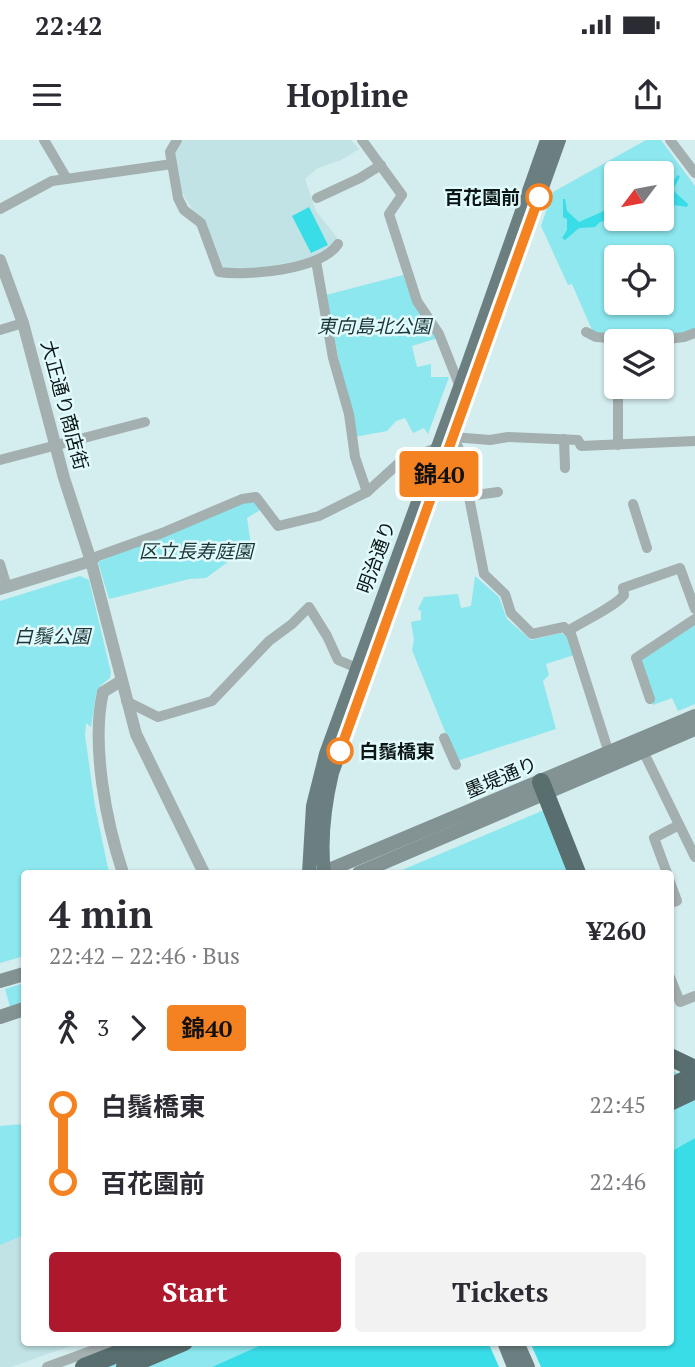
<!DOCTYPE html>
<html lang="en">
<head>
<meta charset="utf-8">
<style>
  :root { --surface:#fff; --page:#f2f2f3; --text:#2b2b33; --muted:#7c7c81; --accent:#ad182c }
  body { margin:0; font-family:"PT Serif","Noto Sans JP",serif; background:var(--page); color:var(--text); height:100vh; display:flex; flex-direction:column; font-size:26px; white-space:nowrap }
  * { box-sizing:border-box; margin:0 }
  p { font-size:23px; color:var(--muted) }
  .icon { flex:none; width:38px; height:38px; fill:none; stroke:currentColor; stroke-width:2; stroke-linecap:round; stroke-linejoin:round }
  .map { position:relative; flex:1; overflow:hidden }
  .panel { position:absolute; left:21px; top:730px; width:653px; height:476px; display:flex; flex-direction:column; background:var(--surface); border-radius:7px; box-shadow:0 2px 5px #0004 }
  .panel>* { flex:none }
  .badge { padding:0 14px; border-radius:5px; font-size:24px; line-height:46px }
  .needle { width:46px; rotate:238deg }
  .fabs { position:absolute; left:604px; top:21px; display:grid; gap:14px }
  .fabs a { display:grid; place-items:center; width:70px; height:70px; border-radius:7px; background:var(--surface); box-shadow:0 2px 5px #0004; font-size:35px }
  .map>.badge { position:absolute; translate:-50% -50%; box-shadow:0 0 0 4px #fff }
  .legs { display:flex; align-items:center; gap:10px; height:77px; padding:0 28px; font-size:23px }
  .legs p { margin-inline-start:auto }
  .head { display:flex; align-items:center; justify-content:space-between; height:119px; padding:0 28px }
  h1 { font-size:38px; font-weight:700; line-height:52px }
  .action { display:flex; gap:14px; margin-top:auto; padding:14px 28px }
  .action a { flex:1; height:80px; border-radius:7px; background:var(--accent); color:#fff; font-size:28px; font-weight:700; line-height:80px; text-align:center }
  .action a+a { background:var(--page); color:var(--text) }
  ul { padding:0 28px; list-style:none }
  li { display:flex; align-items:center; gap:24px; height:77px; font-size:26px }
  li i { display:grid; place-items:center; width:10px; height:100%; margin:0 9px; background:currentColor }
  li i::after { content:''; width:18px; height:18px; margin:-9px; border:5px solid; border-radius:50%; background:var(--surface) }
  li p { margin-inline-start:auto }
  li:first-child i { background:linear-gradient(#0000 50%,currentColor 0) }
  li:last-child i { background:linear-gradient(currentColor 50%,#0000 0) }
  .status { display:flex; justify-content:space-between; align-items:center; height:49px; padding:0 35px; background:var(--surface); direction:ltr }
  .status svg { height:19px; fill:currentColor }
  header { display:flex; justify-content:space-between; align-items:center; height:91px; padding:0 28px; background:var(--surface); font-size:32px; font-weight:700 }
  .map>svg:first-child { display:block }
  .built { fill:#c1e3e5 }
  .green { fill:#8ce7ee; fill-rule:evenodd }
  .water { fill:#39dde8 }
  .pier { fill:#d4edef }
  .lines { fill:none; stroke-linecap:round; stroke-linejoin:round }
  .stream { stroke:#39dde8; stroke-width:3.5 }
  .minor { stroke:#a4afaf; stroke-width:10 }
  .tertiary { stroke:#a4afaf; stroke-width:12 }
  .secondary { stroke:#839394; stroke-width:14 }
  .primary { stroke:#6c7f80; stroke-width:14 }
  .motorway { stroke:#586e6f; stroke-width:18 }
  .line-1-casing { stroke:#fff; stroke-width:16 }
  .line-1 { stroke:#f58220; stroke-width:10 }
  .stop-1-dot { fill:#fff; stroke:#f58220; stroke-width:3.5 }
  .labels { text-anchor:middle; stroke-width:5; stroke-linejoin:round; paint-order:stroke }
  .stop-label { font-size:19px; font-weight:bold; fill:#0d1616; stroke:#e1fafc; text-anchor:end }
  .park-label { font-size:19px; font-style:italic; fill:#1b3536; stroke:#e1fafc }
  .street-label { font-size:19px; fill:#0d1616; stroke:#e1fafc }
</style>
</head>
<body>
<div class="status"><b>22:42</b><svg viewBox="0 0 49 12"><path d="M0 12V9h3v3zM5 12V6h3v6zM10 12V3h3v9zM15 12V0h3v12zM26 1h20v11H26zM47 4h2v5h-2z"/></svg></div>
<header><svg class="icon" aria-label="menu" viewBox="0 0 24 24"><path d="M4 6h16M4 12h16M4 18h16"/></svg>Hopline<svg class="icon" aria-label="share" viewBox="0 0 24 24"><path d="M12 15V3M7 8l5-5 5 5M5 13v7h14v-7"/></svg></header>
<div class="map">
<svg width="695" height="1227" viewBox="0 0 695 1227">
  <rect width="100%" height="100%" fill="#d4edef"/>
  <g class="built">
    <path d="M182 0H351L359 9 341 20 318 28 305 39 316 71 338 99 328 110 315 118 251 129H223L203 81 193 70 181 51 174 18 177 5Z"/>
    <path d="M24 1095V1202H82L11 1227H0V1105Z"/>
  </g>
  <g class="green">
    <path d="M646 0H661L695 46V190L650 198 598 194 592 190 572 144 568 145 541 86 553 52ZM616 33H662V79H616ZM616 117H662V163H616Z"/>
    <path d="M403 135 414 164 438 198 412 206 417 227 431 224V237H449L428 294 424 288 413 293 405 278 396 281 387 291 354 297 326 155Z"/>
    <path d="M247 360 254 362 260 370 247 378 251 405 206 438 189 439 109 459 98 422Z"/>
    <path d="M80 436 89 440 111 533 110 538 101 545 96 554 91 587 86 583 85 595 95 666 109 733H24V816L0 823V461Z"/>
    <path d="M475 436 499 457 507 479 531 500 561 493 569 498 574 515 546 524 549 535 543 541 556 589 457 621 412 510 414 500 411 482 421 480V471L418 469 424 457 458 454 461 468 471 466Z"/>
    <path d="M695 482V564L678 571 672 558 653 565 641 523V519Z"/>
    <path d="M544 670 568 733H395Z"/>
    <path d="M24 843V862L10 867 5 849Z"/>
    <path d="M670 929 695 943V998L670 1012Z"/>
    <path d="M24 984V1095L0 1105V986Z"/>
    <path d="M168 1202H268L212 1227H108Z"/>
  </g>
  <g class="water">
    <path d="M673 45 675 52 688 64 687 67 674 65 662 70V54L671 52Z"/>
    <path d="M563 59H565L567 71 579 82 615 66 616 73 611 74 608 80 600 82 595 87 579 88 565 100 562 98 567 90V79L563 77Z"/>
    <path d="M309 67 328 105 311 113 292 76Z"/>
    <path d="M695 998V1227H212L268 1202H670V1012Z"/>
  </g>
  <path class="pier" d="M488 1202H530L541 1227H499Z"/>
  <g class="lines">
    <path class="stream" d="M673 46 678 37"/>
    <g class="minor">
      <path d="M44 0 67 39"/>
      <path d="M177 0 170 12 178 58 184 70 201 83 219 132C248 136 321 130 338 104"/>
      <path d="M362 0 402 55 389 74 417 161 439 194 460 247"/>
      <path d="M670 0 695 33"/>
      <path d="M317 58 360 38 381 25"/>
      <path d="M0 69 52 41 172 24"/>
      <path d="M316 121 333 218 349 274 355 317 367 352"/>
      <path d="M0 190 23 183"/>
      <path d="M586 192 596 197 650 201 684 197 695 193"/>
      <path d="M618 248V305"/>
      <path d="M453 297 460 311 484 434 505 454 511 473 532 494 564 487 571 494 609 613"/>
      <path d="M453 297 490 300 508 297 578 300 581 306 695 301"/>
      <path d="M564 299 565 328"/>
      <path d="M0 320 145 282"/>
      <path d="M469 356 498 352"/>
      <path d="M633 364 647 408"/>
      <path d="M91 421 98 416 162 393 242 359 256 357 278 386 319 376 367 352 400 322 436 308"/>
      <path d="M0 424 7 447"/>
      <path d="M568 491C582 482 616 466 624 455L623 448 680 428 695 469"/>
      <path d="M650 559 636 518 695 479"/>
      <path d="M126 561 158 577 212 561 269 501 292 484 309 467 327 496 338 520 357 528"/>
      <path d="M444 598 456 625"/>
      <path d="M643 611 695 717"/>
      <path d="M667 733 654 698 679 685"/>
      <path d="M670 742 677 761 670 763"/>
      <path d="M670 837 680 862 695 856"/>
      <path d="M47 1227 116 1202"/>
    </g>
    <g class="tertiary">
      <path d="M0 120 23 183 64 338 91 421 136 594 204 733"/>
      <path d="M0 449 91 421"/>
      <path d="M121 541 103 552C91 604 106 682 123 733"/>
    </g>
    <g class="secondary">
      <path d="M322 733 695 576"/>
      <path d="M359 733 695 589"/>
      <path d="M0 841 24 834"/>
      <path d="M0 877 24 869"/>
    </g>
    <g class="primary">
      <path d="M309 733 313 666 326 614 460 247 547 0"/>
      <path d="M324 733C320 699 324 667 332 633L559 0"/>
      <path d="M504 1202 514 1227"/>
      <path d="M517 1202 528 1227"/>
    </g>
    <g class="motorway">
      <path d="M541 642 577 733"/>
      <path d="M670 917 695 929"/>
      <path d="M670 947 695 935"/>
      <path d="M670 962 695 950"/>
      <path d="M84 1227 147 1202"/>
      <path d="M125 1227 184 1202"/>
    </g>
  </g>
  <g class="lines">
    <g class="line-1-casing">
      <path id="line-1" d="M340 611 539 57"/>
    </g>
    <use href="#line-1" class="line-1"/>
  </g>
  <g class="stop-1-dot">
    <circle cx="539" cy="57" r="12"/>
    <circle cx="340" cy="611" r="12"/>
  </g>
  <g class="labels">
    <g class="stop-label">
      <text x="520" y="64">百花園前</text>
      <text x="359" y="618" text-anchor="start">白鬚橋東</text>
    </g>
    <g class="park-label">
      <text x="374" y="193">東向島北公園</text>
      <text x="196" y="418">区立長寿庭園</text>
      <text x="52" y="503">白鬚公園</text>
    </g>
    <g class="street-label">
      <text transform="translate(65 265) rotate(75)" y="7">大正通り商店街</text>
      <text transform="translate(376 417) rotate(-70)" y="7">明治通り</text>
      <text transform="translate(501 637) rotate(-23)" y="7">墨堤通り</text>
    </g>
  </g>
</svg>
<div class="fabs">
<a><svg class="needle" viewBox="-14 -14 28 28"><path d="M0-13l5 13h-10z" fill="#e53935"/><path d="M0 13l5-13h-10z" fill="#7c7c81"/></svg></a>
<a><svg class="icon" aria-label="locate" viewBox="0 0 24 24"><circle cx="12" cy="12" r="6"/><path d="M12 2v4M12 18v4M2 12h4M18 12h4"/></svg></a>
<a><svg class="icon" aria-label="layers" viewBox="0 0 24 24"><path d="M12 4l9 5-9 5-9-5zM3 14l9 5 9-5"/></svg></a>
</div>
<b class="badge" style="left:439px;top:334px;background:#f58220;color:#111">錦40</b>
<section class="panel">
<div class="head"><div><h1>4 min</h1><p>22:42 – 22:46 · Bus</p></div><b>¥260</b></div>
<div class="legs"><svg class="icon" aria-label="walk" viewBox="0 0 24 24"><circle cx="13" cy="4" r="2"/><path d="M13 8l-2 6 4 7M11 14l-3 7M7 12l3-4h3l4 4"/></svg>3<svg class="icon" aria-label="forward" viewBox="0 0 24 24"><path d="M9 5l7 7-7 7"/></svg><b class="badge" style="background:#f58220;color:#111">錦40</b></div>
<ul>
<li><i style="color:#f58220"></i><b>白鬚橋東</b><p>22:45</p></li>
<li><i style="color:#f58220"></i><b>百花園前</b><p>22:46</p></li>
</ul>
<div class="action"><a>Start</a><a>Tickets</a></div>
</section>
</div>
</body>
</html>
